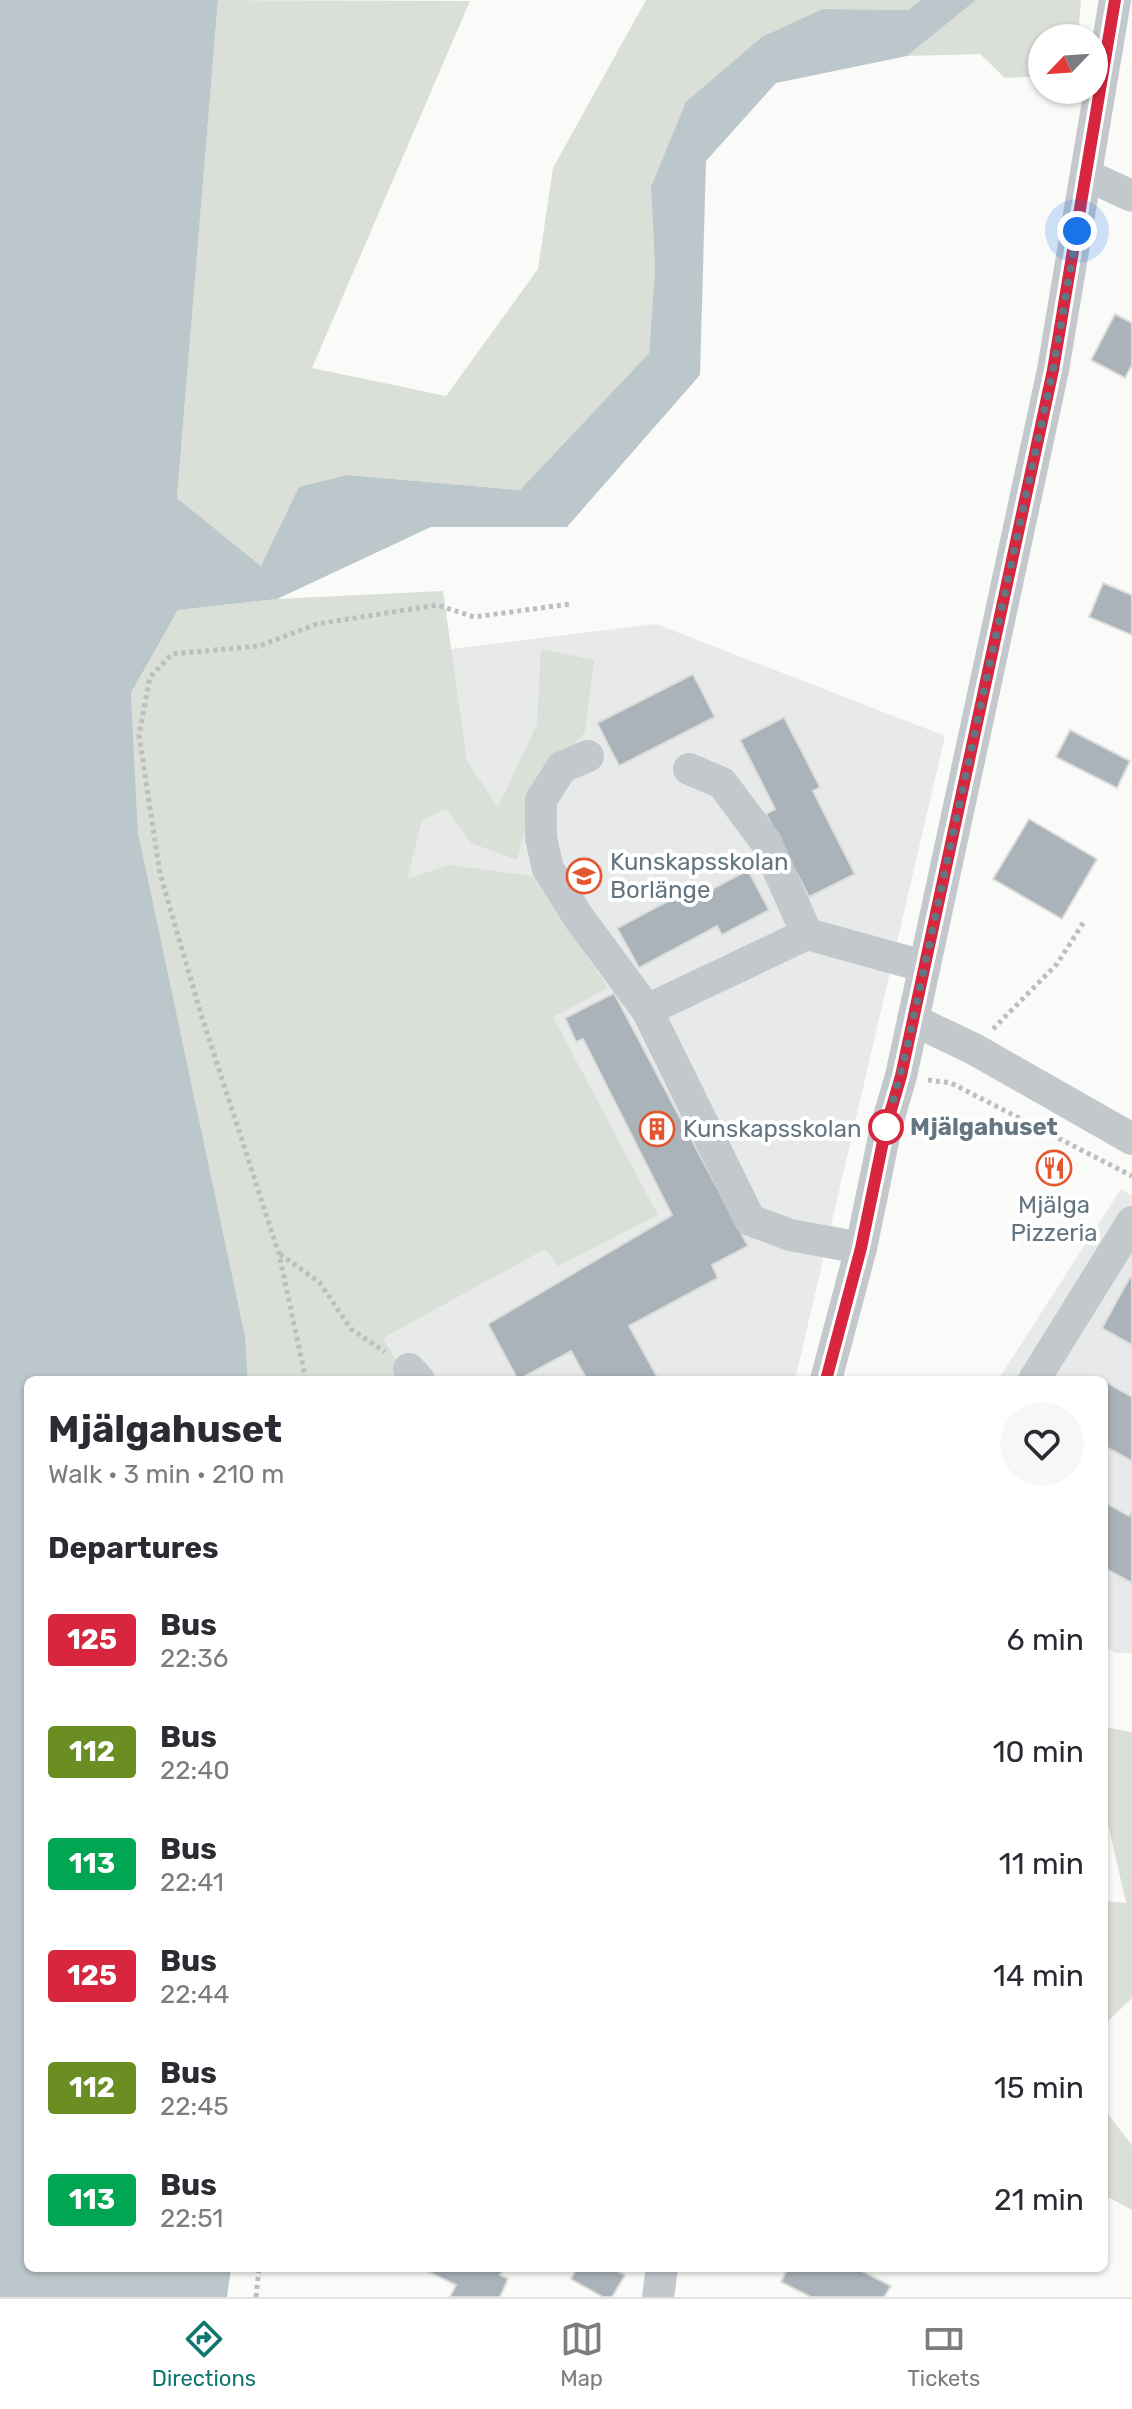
<!DOCTYPE html>
<html lang="en">
<head>
<meta charset="utf-8">
<style>
  :root { --surface:#fff; --page:#f7f7f7; --text:#2b2b33; --muted:#7c7c81; --line:#e1e1e2; --accent:#0f766e }
  body { margin:0; font-family:Rubik,sans-serif; background:var(--page); color:var(--text); height:100vh; display:flex; flex-direction:column; font-size:30px; white-space:nowrap }
  * { box-sizing:border-box; margin:0 }
  p { font-size:26px; color:var(--muted) }
  .icon { flex:none; width:44px; height:44px; fill:none; stroke:currentColor; stroke-width:2; stroke-linecap:round; stroke-linejoin:round }
  .map { position:relative; flex:1; overflow:hidden }
  .details { position:absolute; left:24px; top:1376px; width:1084px; height:896px; display:flex; flex-direction:column; background:var(--surface); border-radius:12px; box-shadow:0 2px 6px #0004 }
  .details>* { flex:none }
  .badge { padding:0 16px; border-radius:6px; font-size:28px; line-height:52px }
  .needle { width:52px; rotate:245deg }
  .controls { position:absolute; left:1028px; top:24px; display:grid; gap:16px }
  .controls a { display:grid; place-items:center; width:80px; height:80px; border-radius:50%; background:var(--surface); box-shadow:0 2px 6px #0004; font-size:40px }
  .you { position:absolute; width:40px; height:40px; margin:-20px; border:6px solid #fff; border-radius:50%; background:#1a73e8; box-shadow:0 0 0 12px #1a73e833 }
  .map>.badge { position:absolute; translate:-50% -50%; box-shadow:0 0 0 4px #fff }
  h2 { padding:0 24px; font-size:30px; line-height:72px }
  .round { display:grid; place-items:center; flex:none; width:84px; height:84px; border-radius:42px; background:var(--page) }
  .headline { display:flex; align-items:center; justify-content:space-between; height:136px; padding:0 24px }
  h1 { font-size:38px; font-weight:700; line-height:60px }
  ul { padding:0; list-style:none }
  li { display:flex; align-items:center; gap:24px; height:112px; padding:0 24px }
  li div { flex:1 }
  li b { display:block; font-size:30px }
  li em { font-style:normal }
  li .badge { min-width:88px; font-weight:700; text-align:center }
  .tab-bar { display:flex; justify-content:space-around; align-items:center; height:112px; border-top:2px solid var(--line); background:var(--surface); font-size:22px; color:var(--muted) }
  .tab-bar a { display:grid; justify-items:center; gap:4px }
  .tab-bar .on { color:var(--accent) }
  .map>svg:first-child { display:block }
  .built { fill:#e8e9e9 }
  .green { fill:#dadfd7 }
  .water { fill:#bbc7cb }
  .building { fill:#aab3b9; stroke:#dcdcda; stroke-width:2 }
  .lines { fill:none; stroke-linecap:round; stroke-linejoin:round }
  .path { stroke:#bbbfc2; stroke-width:5; stroke-dasharray:4 4; stroke-linecap:butt }
  .minor { stroke:#c3c8cc; stroke-width:32 }
  .line-casing { stroke:#fff; stroke-width:18 }
  .line { stroke:#d7263d; stroke-width:12 }
  .walk { stroke:#657683; stroke-width:8; stroke-dasharray:0 14.4 }
  .stop-dot { fill:#fff; stroke:#d7263d; stroke-width:4 }
  .labels { text-anchor:middle; stroke-width:8; stroke-linejoin:round; paint-order:stroke }
  .poi-label { font-size:24px; fill:#657683; stroke:#fff; text-anchor:start }
  .stop-label { font-size:24px; font-weight:bold; fill:#657683; stroke:#fff; text-anchor:start }
</style>
</head>
<body>
<div class="map">
<svg width="1132" height="2297" viewBox="0 0 1132 2297">
  <rect width="100%" height="100%" fill="#fafaf8"/>
  <g class="built">
    <path d="M656 624 945 736 795 1380H408L382 1338 337 1224 419 653Z"/>
    <path d="M1121 1189 1132 1196V1653H1115L1104 1646V1380H998Z"/>
  </g>
  <g class="green">
    <path d="M218 0 470 1 312 368 446 396 538 269 553 168 646 0H921L908 10 823 9 651 187 655 269 649 353 520 490 348 475 261 566 177 498Z"/>
    <path d="M976 0H1081L1078 38H1042V76L1005 78 980 54 907 56Z"/>
    <path d="M443 591 467 761 498 807 537 724 541 649 594 660 585 732 536 787 517 860 471 843 446 809 422 820 407 879 449 865 532 876 608 988 553 1017 658 1215 558 1266 545 1249 383 1338 408 1380H248L245 1336 138 832 131 693 178 610 277 599Z"/>
    <path d="M1104 1727 1132 1732V1998L1104 2025V1901L1126 1903 1104 1806Z"/>
    <path d="M1104 2109 1132 2145V2210L1104 2195Z"/>
  </g>
  <path class="water" d="M0 0H218L177 498 261 566 299 487 348 475 520 490 649 353 655 269 651 187 686 102 762 37 823 9 908 10 921 0H976L907 56 776 83 706 161 700 375 567 527H431L277 599 178 610 131 693 138 832 245 1336 248 1380H28V2268H231L227 2297H0Z"/>
  <g class="building">
    <path d="M1115 314 1132 323V365L1125 378 1091 360Z"/>
    <path d="M1103 583 1132 595V635L1089 617Z"/>
    <path d="M693 674 715 717 619 766 597 723Z"/>
    <path d="M784 717 820 787 813 791 855 874 809 897 766 814 775 809 740 740Z"/>
    <path d="M1070 730 1130 761 1117 788 1056 757Z"/>
    <path d="M1029 819 1097 859 1062 919 993 879Z"/>
    <path d="M748 870 769 910 722 935 717 926 639 968 617 928 698 885 703 894Z"/>
    <path d="M614 993 748 1246 712 1265 718 1278 629 1326 659 1380H587L571 1351 518 1380 488 1324 672 1215 583 1039 576 1042 565 1018Z"/>
    <path d="M1130 1277 1132 1279V1345L1102 1328Z"/>
    <path d="M1104 1381 1132 1397V1461L1104 1446Z"/>
    <path d="M1104 1502 1129 1516 1132 1511V1583L1104 1568Z"/>
    <path d="M504 2268 500 2275 508 2279 500 2297H450L456 2285 423 2269Z"/>
    <path d="M577 2268H612L625 2275 612 2297H603L571 2279Z"/>
    <path d="M788 2268H856L891 2286 884 2297H811L781 2282Z"/>
  </g>
  <g class="lines">
    <g class="path">
      <path d="M993 1029 1057 964 1085 920"/>
      <path d="M928 1080 951 1083 1132 1176"/>
      <path d="M280 1254 320 1283 351 1329 385 1352"/>
      <path d="M306 1380 279 1254 201 1014 160 874 139 735 150 677 172 654 259 646 317 624 437 605 474 617 570 604"/>
      <path d="M256 2297 259 2268"/>
    </g>
    <g class="minor">
      <path d="M1086 175 1132 196"/>
      <path d="M588 756 562 767 541 800V838L548 869 579 918 647 1010"/>
      <path d="M689 769 722 783 766 842 807 934 923 966"/>
      <path d="M807 934 647 1010 750 1220 790 1235 861 1248"/>
      <path d="M913 1020 974 1049 1132 1139"/>
      <path d="M409 1369 419 1380"/>
      <path d="M826 1380 861 1248 886 1127 901 1076 1053 370 1115 0"/>
      <path d="M1034 1380 1132 1222"/>
      <path d="M658 2297 662 2268"/>
    </g>
  </g>
  <g class="lines">
    <g class="line-casing">
      <path id="line" d="M826 1380 861 1248 886 1127 901 1076 1053 370 1115 0"/>
    </g>
    <use href="#line" class="line"/>
    <path class="walk" d="M886 1127 907 1048 1053 370 1077 231"/>
  </g>
  <defs>
    <g id="school-ring" transform="scale(1.8)"><circle r="9.5" fill="#fff" stroke="#e4572e" stroke-width="1.5"/><path d="M0-5L7-2L0 1L-7-2ZM-4 1L0 2.5L4 1V4Q0 6-4 4Z" fill="#e4572e"/></g>
    <g id="building-ring" transform="scale(1.8)"><circle r="9.5" fill="#fff" stroke="#e4572e" stroke-width="1.5"/><path d="M-4-6H4V6H1V3H-1V6H-4ZM-2.5-4.3h1.7v1.8h-1.7ZM.8-4.3h1.7v1.8H.8ZM-2.5-1h1.7V.8h-1.7ZM.8-1h1.7V.8H.8Z" fill="#e4572e"/></g>
    <g id="restaurant-ring" transform="scale(1.8)"><circle r="9.5" fill="#fff" stroke="#e4572e" stroke-width="1.5"/><path d="M-5-6h1v4h1v-4h1v4h1v-4h1v5L-1.5 .5V6h-2V.5L-5-1ZM5-6V6H3V1.5H1.5Q1.5-4 5-6Z" fill="#e4572e"/></g>
  </defs>
  <g fill-rule="evenodd">
    <use href="#school-ring" x="584" y="876"/>
    <use href="#building-ring" x="657" y="1129"/>
    <use href="#restaurant-ring" x="1054" y="1168"/>
  </g>
  <circle class="stop-dot" cx="886" cy="1127" r="16"/>
  <g class="labels">
    <g class="poi-label">
      <text x="610" y="870">Kunskapsskolan<tspan x="610" dy="28">Borlänge</tspan></text>
      <text x="683" y="1137">Kunskapsskolan</text>
      <text x="1054" y="1213" text-anchor="middle">Mjälga<tspan x="1054" dy="28">Pizzeria</tspan></text>
    </g>
    <g class="stop-label">
      <text x="910" y="1135">Mjälgahuset</text>
    </g>
  </g>
</svg>
<div class="controls">
<a><svg class="needle" viewBox="-14 -14 28 28"><path d="M0-13l5 13h-10z" fill="#e53935"/><path d="M0 13l5-13h-10z" fill="#7c7c81"/></svg></a>
</div>
<div class="you" style="left:1077px;top:231px"></div>
<section class="details">
<div class="headline"><div><h1>Mjälgahuset</h1><p>Walk · 3 min · 210 m</p></div><a class="round"><svg class="icon" aria-label="heart" viewBox="0 0 24 24"><path d="M12 20l-8-8c-3-5 5-10 8-4 3-6 11-1 8 4z"/></svg></a></div>
<h2>Departures</h2>
<ul>
<li><span class="badge" style="background:#d7263d;color:#fff">125</span><div><b>Bus</b><p>22:36</p></div><em>6 min</em></li>
<li><span class="badge" style="background:#6b8e23;color:#fff">112</span><div><b>Bus</b><p>22:40</p></div><em>10 min</em></li>
<li><span class="badge" style="background:#00a651;color:#fff">113</span><div><b>Bus</b><p>22:41</p></div><em>11 min</em></li>
<li><span class="badge" style="background:#d7263d;color:#fff">125</span><div><b>Bus</b><p>22:44</p></div><em>14 min</em></li>
<li><span class="badge" style="background:#6b8e23;color:#fff">112</span><div><b>Bus</b><p>22:45</p></div><em>15 min</em></li>
<li><span class="badge" style="background:#00a651;color:#fff">113</span><div><b>Bus</b><p>22:51</p></div><em>21 min</em></li>
</ul>
</section>
</div>
<nav class="tab-bar">
<a class="on"><svg class="icon" aria-label="directions" viewBox="0 0 24 24"><path d="M12 3l9 9-9 9-9-9zM9 14v-3h6M13 9l2 2-2 2"/></svg>Directions</a>
<a><svg class="icon" aria-label="map" viewBox="0 0 24 24"><path d="M3 6l6-2 6 2 6-2v14l-6 2-6-2-6 2zM9 4v14M15 6v14"/></svg>Map</a>
<a><svg class="icon" aria-label="tickets" viewBox="0 0 24 24"><path d="M3 7h18v10H3zM15 7v10"/></svg>Tickets</a>
</nav>
</body>
</html>
